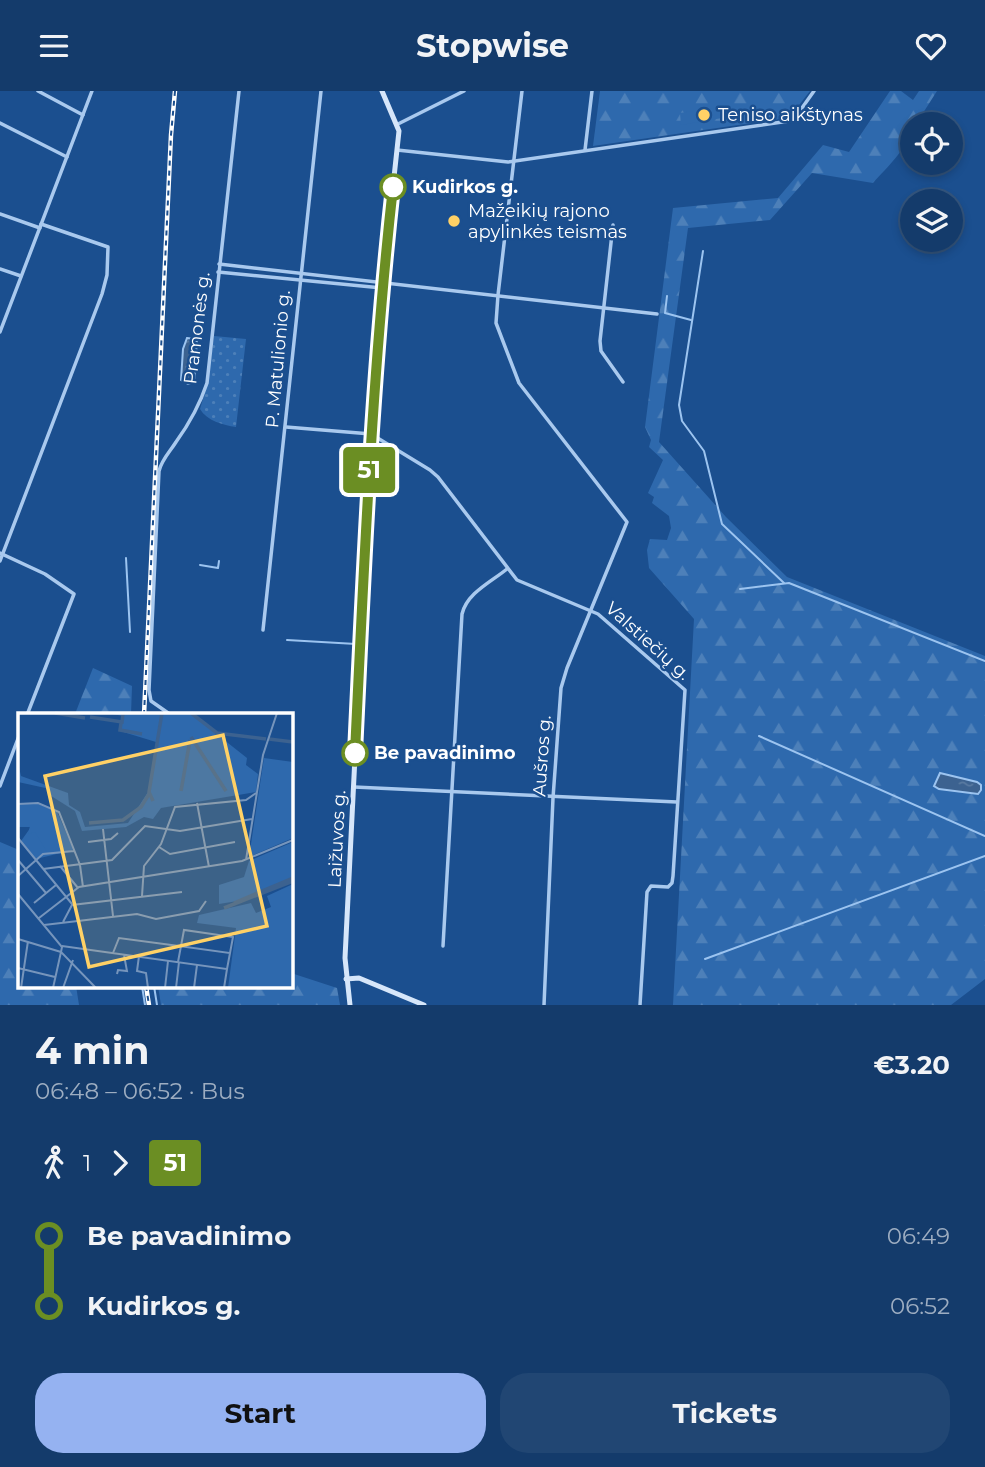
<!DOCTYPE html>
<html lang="en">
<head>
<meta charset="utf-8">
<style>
  :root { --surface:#143b6b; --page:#214673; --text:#f1f3f6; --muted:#9dadc1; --line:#33557e; --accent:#95b2f1 }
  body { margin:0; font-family:Montserrat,sans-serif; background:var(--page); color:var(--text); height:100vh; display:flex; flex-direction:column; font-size:26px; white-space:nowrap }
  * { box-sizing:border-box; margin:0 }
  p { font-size:23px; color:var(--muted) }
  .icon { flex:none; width:38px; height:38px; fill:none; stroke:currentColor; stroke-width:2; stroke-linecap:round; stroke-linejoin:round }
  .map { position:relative; height:914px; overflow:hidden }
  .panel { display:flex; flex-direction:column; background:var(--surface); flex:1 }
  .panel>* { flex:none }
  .badge { padding:0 14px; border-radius:5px; font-size:24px; line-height:46px }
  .buttons { position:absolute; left:900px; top:21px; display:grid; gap:14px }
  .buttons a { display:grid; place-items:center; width:63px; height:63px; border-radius:50%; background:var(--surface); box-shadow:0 4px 10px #0003,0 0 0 2px var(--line); font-size:35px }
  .map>.badge { position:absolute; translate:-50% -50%; box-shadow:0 0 0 4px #fff }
  .legs { display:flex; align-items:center; gap:10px; height:77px; padding:0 35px; font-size:23px }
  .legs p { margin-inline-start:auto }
  .summary { display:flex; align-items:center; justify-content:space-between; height:119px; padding:0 35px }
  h1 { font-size:38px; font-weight:700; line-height:52px }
  .primary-button { display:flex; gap:14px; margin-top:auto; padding:14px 35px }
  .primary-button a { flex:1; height:80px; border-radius:28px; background:var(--accent); color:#111; font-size:28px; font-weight:700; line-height:80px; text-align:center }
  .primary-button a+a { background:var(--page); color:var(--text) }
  ul { padding:0 35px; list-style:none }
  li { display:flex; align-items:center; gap:24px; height:70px; font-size:26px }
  li i { display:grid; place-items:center; width:10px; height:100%; margin:0 9px; background:currentColor }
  li i::after { content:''; width:18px; height:18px; margin:-9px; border:5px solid; border-radius:50%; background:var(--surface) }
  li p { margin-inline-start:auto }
  li:first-child i { background:linear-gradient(#0000 50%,currentColor 0) }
  li:last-child i { background:linear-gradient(currentColor 50%,#0000 0) }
  header { display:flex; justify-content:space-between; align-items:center; height:91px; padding:0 35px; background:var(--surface); font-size:32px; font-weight:700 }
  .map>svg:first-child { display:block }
  .grass { fill:url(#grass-dots) }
  .forest { fill:url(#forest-firs) }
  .pitch { fill:#2e69ad }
  .water { fill:url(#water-ripples); stroke:#9cc4f0; stroke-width:2 }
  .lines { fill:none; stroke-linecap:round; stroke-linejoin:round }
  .stream { stroke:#9cc4f0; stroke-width:2 }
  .street { stroke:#a9c9ee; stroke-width:3.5 }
  .secondary { stroke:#d6e6fa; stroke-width:5 }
  .rail-casing { stroke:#fff; stroke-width:4.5 }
  .rail { stroke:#1b4f8f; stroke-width:2; stroke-dasharray:5; stroke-linecap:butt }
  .line-1-casing { stroke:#fff; stroke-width:16 }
  .line-1 { stroke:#6b8e23; stroke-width:10 }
  .poi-dot { fill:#ffd166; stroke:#1b4f8f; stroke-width:2.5 }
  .stop-1-dot { fill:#fff; stroke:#6b8e23; stroke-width:3.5 }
  .labels { text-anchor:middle; stroke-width:5; stroke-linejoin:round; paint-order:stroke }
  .poi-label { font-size:18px; fill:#fff; stroke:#1b4f8f; text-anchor:start }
  .stop-label { font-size:18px; font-weight:bold; fill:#fff; stroke:#1b4f8f; text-anchor:start }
  .street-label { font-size:18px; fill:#fff; stroke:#1b4f8f }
  .inset-river { fill:none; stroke:#3c6290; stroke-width:3.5 }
  .inset-road { fill:none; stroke:#7695bc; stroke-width:2 }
  .view { fill:#ffd166; fill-opacity:0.15; stroke:#ffd166; stroke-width:3.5 }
  .inset-edge { fill:none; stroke:#fff; stroke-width:3.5 }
</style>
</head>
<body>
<header><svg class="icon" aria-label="menu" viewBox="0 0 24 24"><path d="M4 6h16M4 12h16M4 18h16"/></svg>Stopwise<svg class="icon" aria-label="heart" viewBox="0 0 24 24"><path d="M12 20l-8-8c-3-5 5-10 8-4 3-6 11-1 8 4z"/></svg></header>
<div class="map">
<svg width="985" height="914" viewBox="0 0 985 914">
  <defs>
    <pattern id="grass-dots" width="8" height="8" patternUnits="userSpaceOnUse" patternTransform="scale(1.75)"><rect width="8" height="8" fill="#2e69ad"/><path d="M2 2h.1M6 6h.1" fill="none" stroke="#4d80b9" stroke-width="1.8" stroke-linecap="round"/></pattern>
    <pattern id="forest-firs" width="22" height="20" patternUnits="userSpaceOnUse" patternTransform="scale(1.75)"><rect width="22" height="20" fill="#2e69ad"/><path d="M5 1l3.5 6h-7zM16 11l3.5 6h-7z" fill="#4d80b9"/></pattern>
    <pattern id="water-ripples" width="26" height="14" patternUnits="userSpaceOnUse" patternTransform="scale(1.75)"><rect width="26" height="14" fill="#3c6290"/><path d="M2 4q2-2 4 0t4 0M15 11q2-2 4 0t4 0" fill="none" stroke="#597aa1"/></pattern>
  </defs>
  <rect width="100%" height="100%" fill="#1b4f8f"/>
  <path class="grass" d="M214 245 246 248 236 336C223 334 207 330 200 318L208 291Z"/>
  <g class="forest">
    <path d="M600 0H810L796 18 780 28 593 55Z"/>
    <path d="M890 0H901L913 9 919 0H937L916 33H912C912 54 886 77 873 92L812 82 770 129 688 137 659 351 726 426 787 486 985 565V888L951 914H673L694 528 649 477 647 459 650 448 667 449 671 437 669 425 652 412 654 406 648 402 663 369 649 356 651 349 645 336 673 117 778 107 823 54 849 61Z"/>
    <path d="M93 577 132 595 131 623H75Z"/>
    <path d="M0 751 19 759V895H76L79 914H0Z"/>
    <path d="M291 882 337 897 340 914H161L158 895H290Z"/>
  </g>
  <path class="pitch" d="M726 15 728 26 681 34 680 22Z"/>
  <g class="water">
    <path d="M187 247 194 248 197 251 194 291 188 293 181 289 183 258Z"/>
    <path d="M940 682 977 691 981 694V699L978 703 939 698 934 695Z"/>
  </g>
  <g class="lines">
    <g class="stream">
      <path d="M703 160 679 314 682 330 704 360 722 433 784 492"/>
      <path d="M667 205 665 222 691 229"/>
      <path d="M126 467 130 541"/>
      <path d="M200 474 218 477 219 470"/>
      <path d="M740 498 789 492 985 570"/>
      <path d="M287 549 356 553"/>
      <path d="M759 645 985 745"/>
      <path d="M705 868 985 765"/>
      <path d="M142 895 145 914"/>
      <path d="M154 895 157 914"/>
    </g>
    <g class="street">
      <path d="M38 0 83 24"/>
      <path d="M522 0 498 204 496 232 519 292 627 431 567 577 561 597 553 707 544 914"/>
      <path d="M0 32 67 66"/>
      <path d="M398 33 464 0"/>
      <path d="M397 59 508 71 789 30 797 24 814 0"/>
      <path d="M585 59 592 0"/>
      <path d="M0 123 40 137"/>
      <path d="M613 134 600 250 601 260 623 291"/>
      <path d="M219 173 657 223"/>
      <path d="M0 178 21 185"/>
      <path d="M218 181 382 197"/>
      <path d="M0 241 92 0"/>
      <path d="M286 336 371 343 430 379 438 386 517 489 598 523 685 599 673 785 672 792 668 796 651 795 647 801 640 914"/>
      <path d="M0 462 45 483 74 503 27 624"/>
      <path d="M0 470 102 203 107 184 108 156 41 133"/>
      <path d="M263 539 321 0"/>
      <path d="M171 624 151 610 149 599 159 380C162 368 169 362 176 351 189 333 200 313 207 292L239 0"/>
      <path d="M0 695 19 645"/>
      <path d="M354 696 677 711"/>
      <path d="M443 855 462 523C467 502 491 491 507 478"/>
    </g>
    <g class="secondary">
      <path d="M346 888 359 887 424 914"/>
      <path d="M350 914 345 867 371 343 382 197 399 40 382 0"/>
    </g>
    <g class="rail-casing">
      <g id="rail">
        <path d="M144 624 171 44 175 0"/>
        <path d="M146 895 149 914"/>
      </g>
    </g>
    <use href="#rail" class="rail"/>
  </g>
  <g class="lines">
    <g class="line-1-casing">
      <path id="line-1" d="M355 662C364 473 372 284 393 96"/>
    </g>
    <use href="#line-1" class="line-1"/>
  </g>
  <g class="poi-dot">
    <circle cx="704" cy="24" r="7"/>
    <circle cx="454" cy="130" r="7"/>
  </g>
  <g class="stop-1-dot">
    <circle cx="393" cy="96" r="12"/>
    <circle cx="355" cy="662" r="12"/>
  </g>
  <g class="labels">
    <g class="poi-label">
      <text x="718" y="30">Teniso aikštynas</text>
      <text x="468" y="126">Mažeikių rajono<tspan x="468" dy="21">apylinkės teismas</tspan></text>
    </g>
    <g class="stop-label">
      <text x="412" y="102">Kudirkos g.</text>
      <text x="374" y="668">Be pavadinimo</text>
    </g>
    <g class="street-label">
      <text transform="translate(197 237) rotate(-83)" y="6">Pramonės g.</text>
      <text transform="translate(278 268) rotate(-85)" y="6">P. Matulionio g.</text>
      <text transform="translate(648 550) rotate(42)" y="6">Valstiečių g.</text>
      <text transform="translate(542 665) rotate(-86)" y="6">Aušros g.</text>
      <text transform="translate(337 748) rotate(-87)" y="6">Laižuvos g.</text>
    </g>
  </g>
  <g transform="translate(18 622)">
    <rect width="275" height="275" fill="#1b4f8f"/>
    <path d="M0 91 39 99 55 137 18 146 3 128 13 114H0Z" fill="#2e69ad"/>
    <path d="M89 0H172L229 45 228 52 240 61 238 79 143 95 135 106 126 104 108 114 64 118 57 98 30 81 32 76 0 69V50L3 63 50 80 51 92 62 99 67 114 110 110 130 79 138 29 102 18 105 3ZM246 45 275 49V125L231 144ZM0 91H20L39 99 55 136 29 139 17 119 10 121 12 113 0 114ZM275 129V164L232 186 201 191V172L226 164 231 148ZM275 171V275H210L218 215 179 210 181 202 233 190 238 200 253 194 249 183Z" fill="#2e69ad"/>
    <path class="inset-river" d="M37 0 67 5M173 0 199 20 248 26M72 4 104 9 105 0M103 10 102 17 124 21M173 24 208 78M251 26 275 29M163 78 172 27M135 88 131 79 144 0M71 110 105 107 123 94 131 81M216 190 275 165M206 195 275 168"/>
    <path class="inset-road" d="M179 90 191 154M0 91 20 90 41 99 62 152 65 174M85 116 95 203M0 125 54 191M70 129 93 126 100 120M141 134 152 141 217 129M0 147 28 180M228 147 245 42 259 0M42 153 60 175M25 156 94 147 127 113 162 118 234 106M0 163 25 141 56 138M0 181 44 234 43 239 78 275M124 183 126 153 143 131 157 94 228 87 238 80M16 190 38 172M21 205 61 174 224 148 275 127M45 209 54 192 164 179M26 212 119 201 138 206 181 198 188 188M0 226 43 239 35 275M44 233 209 256 206 275M95 240 101 225 161 233 212 240 209 256M121 243 119 258 128 260 130 275M160 249 166 217 215 224 212 240M0 255 37 264M99 261 100 257 109 258 106 242M3 275 10 228M45 275 55 247M147 275 150 248M158 275 161 249M176 275 179 252"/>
    <path class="view" d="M205 22 249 213 71 254 27 63Z"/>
    <rect width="275" height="275" class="inset-edge"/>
  </g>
</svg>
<div class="buttons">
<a><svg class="icon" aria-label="locate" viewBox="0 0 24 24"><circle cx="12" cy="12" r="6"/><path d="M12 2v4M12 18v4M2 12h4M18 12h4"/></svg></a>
<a><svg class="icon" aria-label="layers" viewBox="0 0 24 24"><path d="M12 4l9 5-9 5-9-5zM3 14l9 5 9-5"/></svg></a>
</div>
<b class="badge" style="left:369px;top:379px;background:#6b8e23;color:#fff">51</b>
</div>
<section class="panel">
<div class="summary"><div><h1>4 min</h1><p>06:48 – 06:52 · Bus</p></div><b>€3.20</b></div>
<div class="legs"><svg class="icon" aria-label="walk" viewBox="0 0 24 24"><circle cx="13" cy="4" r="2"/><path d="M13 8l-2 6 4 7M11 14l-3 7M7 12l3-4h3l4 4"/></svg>1<svg class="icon" aria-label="forward" viewBox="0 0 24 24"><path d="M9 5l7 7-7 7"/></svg><b class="badge" style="background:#6b8e23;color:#fff">51</b></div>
<ul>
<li><i style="color:#6b8e23"></i><b>Be pavadinimo</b><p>06:49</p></li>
<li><i style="color:#6b8e23"></i><b>Kudirkos g.</b><p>06:52</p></li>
</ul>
<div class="primary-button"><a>Start</a><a>Tickets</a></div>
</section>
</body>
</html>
